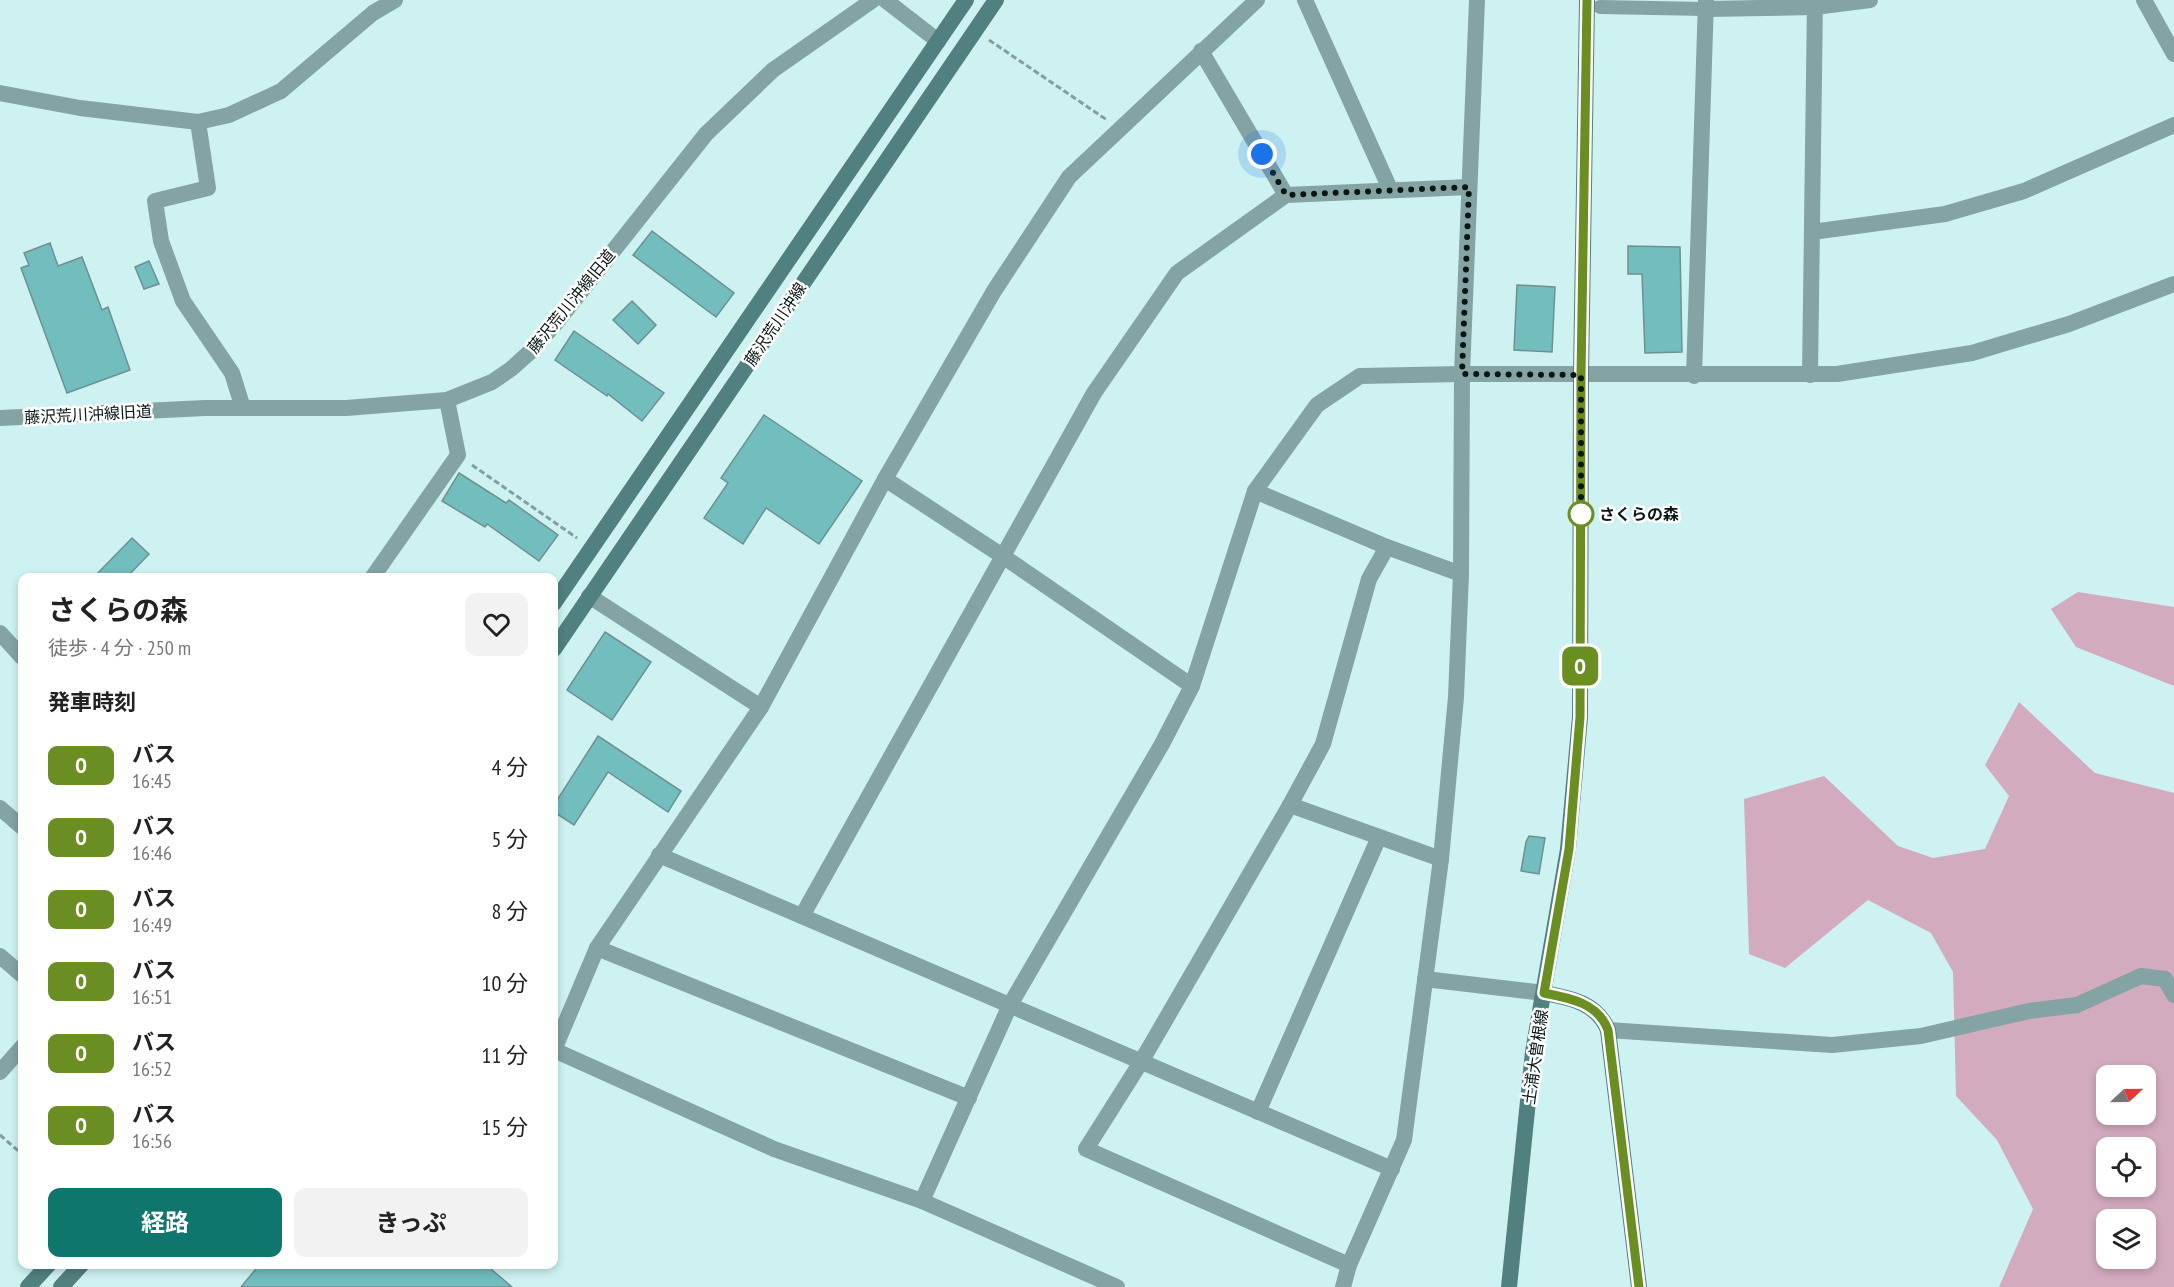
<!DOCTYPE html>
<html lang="ja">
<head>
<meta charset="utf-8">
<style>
  :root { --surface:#fff; --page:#f2f2f2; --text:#222; --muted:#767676; --accent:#0f766e }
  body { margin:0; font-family:"PT Sans Narrow","Noto Sans JP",sans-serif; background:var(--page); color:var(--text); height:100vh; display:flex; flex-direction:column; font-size:22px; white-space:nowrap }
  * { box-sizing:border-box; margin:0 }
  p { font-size:20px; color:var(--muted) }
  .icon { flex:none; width:33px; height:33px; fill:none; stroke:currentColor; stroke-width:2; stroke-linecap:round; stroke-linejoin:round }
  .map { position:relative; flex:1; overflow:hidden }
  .panel { position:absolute; left:18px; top:573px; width:540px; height:696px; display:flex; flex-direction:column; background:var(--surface); border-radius:12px; box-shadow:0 3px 9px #0003 }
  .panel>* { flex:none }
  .badge { padding:0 12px; border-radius:9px; font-size:21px; line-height:39px }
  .needle { width:39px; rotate:68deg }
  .tools { position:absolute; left:2096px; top:1065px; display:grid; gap:12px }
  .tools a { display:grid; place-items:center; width:60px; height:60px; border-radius:12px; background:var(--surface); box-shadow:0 3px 9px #0003; font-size:30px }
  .you { position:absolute; width:30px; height:30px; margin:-15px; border:4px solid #fff; border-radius:50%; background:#1a73e8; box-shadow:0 0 0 9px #1a73e833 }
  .map>.badge { position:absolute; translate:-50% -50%; box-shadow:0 0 0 3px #fff }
  h2 { padding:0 30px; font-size:22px; line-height:54px }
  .round { display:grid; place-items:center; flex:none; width:63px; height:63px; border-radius:12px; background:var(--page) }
  .overview { display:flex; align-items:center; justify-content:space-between; height:102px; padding:0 30px }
  h1 { font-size:28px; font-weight:700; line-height:45px }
  .button { display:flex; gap:12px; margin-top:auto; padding:12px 30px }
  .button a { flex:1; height:69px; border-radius:12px; background:var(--accent); color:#fff; font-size:24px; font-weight:700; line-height:69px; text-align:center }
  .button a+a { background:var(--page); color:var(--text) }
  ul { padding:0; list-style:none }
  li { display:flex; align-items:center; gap:18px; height:72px; padding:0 30px }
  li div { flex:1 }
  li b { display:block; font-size:22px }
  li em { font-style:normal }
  li .badge { min-width:66px; font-weight:700; text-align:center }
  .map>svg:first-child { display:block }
  .green { fill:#d2abbe; fill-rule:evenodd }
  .building { fill:#72bdbe; stroke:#6f9091; stroke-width:1.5 }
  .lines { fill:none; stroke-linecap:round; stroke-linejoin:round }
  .path { stroke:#829e9e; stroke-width:3; stroke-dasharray:6 3; stroke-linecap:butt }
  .pedestrian { stroke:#84a3a3; stroke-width:14 }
  .minor { stroke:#84a3a3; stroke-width:16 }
  .tertiary { stroke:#84a3a3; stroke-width:16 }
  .secondary { stroke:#518080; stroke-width:16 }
  .line-casing { stroke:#fff; stroke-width:14 }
  .line { stroke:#6b8e23; stroke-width:9 }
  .walk { stroke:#091616; stroke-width:6; stroke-dasharray:0 10.8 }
  .stop-dot { fill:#fff; stroke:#6b8e23; stroke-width:3 }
  .labels { text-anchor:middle; stroke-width:5; stroke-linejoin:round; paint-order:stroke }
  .street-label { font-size:16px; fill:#091616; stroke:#fff }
  .stop-label { font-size:16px; font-weight:bold; fill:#091616; stroke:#fff; text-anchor:start }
</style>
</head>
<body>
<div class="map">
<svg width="2174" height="1287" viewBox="0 0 2174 1287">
  <rect width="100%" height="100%" fill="#cef2f2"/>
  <g class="green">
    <path d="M2078 592 2174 607V686L2076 647 2051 609Z"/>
    <path d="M2019 702 2095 773 2174 793V1287H1999L2033 1209 1997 1140 1956 1096 1953 972 1931 933 1868 900 1785 968 1749 954 1744 799 1824 776 1898 846 1933 858 1985 849 2009 796 1985 765ZM2106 1076H2145V1114H2106ZM2106 1148H2145V1186H2106ZM2106 1220H2145V1258H2106Z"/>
  </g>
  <g class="building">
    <path d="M652 231 734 293 716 317 633 255Z"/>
    <path d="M50 243 58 266 82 257 102 310 108 307 130 370 67 393 21 268 29 265 24 253Z"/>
    <path d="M1628 246 1680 247 1682 352 1645 353 1642 274H1628Z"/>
    <path d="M149 261 159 284 144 289 135 267Z"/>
    <path d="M1517 285 1555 287 1552 352 1514 350Z"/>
    <path d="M632 301 656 325 638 344 613 320Z"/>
    <path d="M574 331 664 393 642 421 608 394 607 396 555 360Z"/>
    <path d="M764 415 862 481 819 544 766 508 743 544 704 518 728 483 721 478Z"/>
    <path d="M459 473 506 503 509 500 558 535 539 561 487 524 485 527 442 501Z"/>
    <path d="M132 538 149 554 126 578H93Z"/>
    <path d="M605 632 651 662 612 720 567 690Z"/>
    <path d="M598 736 681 791 668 812 608 772 574 825 554 812V805Z"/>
    <path d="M1529 836 1545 838 1539 874 1521 871 1526 842Z"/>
    <path d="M260 1264H485L512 1287H241Z"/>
  </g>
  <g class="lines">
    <g class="path">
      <path d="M989 40 1107 120"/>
      <path d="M472 465 577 538"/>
      <path d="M0 1135 22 1154"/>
    </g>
    <path class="pedestrian" d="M1600 7 1706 9"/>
    <g class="minor">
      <path d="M885 0 938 41"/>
      <path d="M1305 0 1390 189"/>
      <path d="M2144 0 2174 54"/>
      <path d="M1706 9 1815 7 1870 0"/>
      <path d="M1201 51 1286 195"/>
      <path d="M0 93 80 108 198 122 229 115 281 91 373 13 395 0"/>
      <path d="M198 122 208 188 155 201 161 241 183 301 232 373 243 408"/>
      <path d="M1812 232 1945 214 2024 191 2174 125"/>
      <path d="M1810 375 1815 0"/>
      <path d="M1694 376 1706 0"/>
      <path d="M0 418 205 408H346L447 400 492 382 511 369 531 351 556 323 706 134 773 70 873 0"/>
      <path d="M885 479 1004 557 1192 686"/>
      <path d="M1255 491 1387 547 1461 574"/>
      <path d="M372 578 458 455 447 400"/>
      <path d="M589 596 761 707"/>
      <path d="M0 633 22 657"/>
      <path d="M1290 805 1441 859"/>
      <path d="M0 808 22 827"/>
      <path d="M659 855 1392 1169"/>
      <path d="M802 916 1094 393 1177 273 1286 195 1469 187"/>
      <path d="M597 948 969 1098"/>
      <path d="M0 956 22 975"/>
      <path d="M1608 1030 1832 1045 1921 1036 2029 1011 2077 1005 2141 976 2165 979 2174 995"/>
      <path d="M554 1050 597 948 761 707 885 479 994 291 1069 177 1257 0"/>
      <path d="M0 1072 22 1047"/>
      <path d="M1258 1112 1379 837"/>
      <path d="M922 1201 1010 1005 1162 744 1192 686 1255 491 1317 405 1360 376 1462 374"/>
      <path d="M1349 1265 1086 1149 1141 1062 1290 805 1323 744 1369 579 1387 547"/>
      <path d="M1343 1287 1349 1265 1404 1140 1441 859 1456 697 1461 574 1462 374 1477 0"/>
    </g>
    <g class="tertiary">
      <path d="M1462 374H1837L1972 353 2069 324 2174 284"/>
      <path d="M1425 979 1544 993"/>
      <path d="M554 1050 774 1149 922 1201 1117 1287"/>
    </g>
    <g class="secondary">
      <path d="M554 603 966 0"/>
      <path d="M554 649 996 0"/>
      <path d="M1544 993C1571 998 1597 1003 1608 1030L1639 1287"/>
      <path d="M28 1287 49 1264"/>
      <path d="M61 1287 82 1264"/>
      <path d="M1509 1287 1533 1052 1568 849 1580 717 1581 375 1587 0"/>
    </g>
  </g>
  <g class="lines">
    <g class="line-casing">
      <path id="line" d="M1587 0 1581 375 1580 717 1569 849 1544 993C1570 998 1598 1003 1608 1030L1639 1287"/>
    </g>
    <use href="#line" class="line"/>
    <path class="walk" d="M1262 154 1286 195 1469 187 1462 374 1581 375V525V514"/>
  </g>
  <circle class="stop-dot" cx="1581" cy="514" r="12"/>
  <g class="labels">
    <g class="street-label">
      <text transform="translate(571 301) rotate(-51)" y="6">藤沢荒川沖線旧道</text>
      <text transform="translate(775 324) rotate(-56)" y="6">藤沢荒川沖線</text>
      <text transform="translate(88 414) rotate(-3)" y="6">藤沢荒川沖線旧道</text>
      <text transform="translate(1535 1057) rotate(-82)" y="6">土浦大曽根線</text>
    </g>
    <g class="stop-label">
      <text x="1599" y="520">さくらの森</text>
    </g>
  </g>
</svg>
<div class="tools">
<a><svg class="needle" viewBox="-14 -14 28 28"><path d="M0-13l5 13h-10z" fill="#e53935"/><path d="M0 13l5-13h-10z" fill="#767676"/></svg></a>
<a><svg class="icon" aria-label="locate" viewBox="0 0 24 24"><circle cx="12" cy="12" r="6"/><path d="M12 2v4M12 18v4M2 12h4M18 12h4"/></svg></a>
<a><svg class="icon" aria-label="layers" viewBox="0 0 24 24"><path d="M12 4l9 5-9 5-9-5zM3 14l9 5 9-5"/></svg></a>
</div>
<div class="you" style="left:1262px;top:154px"></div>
<b class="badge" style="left:1580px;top:666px;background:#6b8e23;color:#fff">O</b>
<section class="panel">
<div class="overview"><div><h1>さくらの森</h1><p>徒歩 · 4 分 · 250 m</p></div><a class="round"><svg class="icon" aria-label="heart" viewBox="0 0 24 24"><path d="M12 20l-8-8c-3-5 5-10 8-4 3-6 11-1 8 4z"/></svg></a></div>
<h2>発車時刻</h2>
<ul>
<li><span class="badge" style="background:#6b8e23;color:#fff">O</span><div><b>バス</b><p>16:45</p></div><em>4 分</em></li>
<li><span class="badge" style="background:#6b8e23;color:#fff">O</span><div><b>バス</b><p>16:46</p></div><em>5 分</em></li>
<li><span class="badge" style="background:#6b8e23;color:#fff">O</span><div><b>バス</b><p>16:49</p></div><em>8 分</em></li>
<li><span class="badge" style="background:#6b8e23;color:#fff">O</span><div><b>バス</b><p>16:51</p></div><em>10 分</em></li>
<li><span class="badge" style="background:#6b8e23;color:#fff">O</span><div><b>バス</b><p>16:52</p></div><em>11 分</em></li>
<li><span class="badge" style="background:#6b8e23;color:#fff">O</span><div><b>バス</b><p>16:56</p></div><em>15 分</em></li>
</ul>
<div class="button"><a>経路</a><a>きっぷ</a></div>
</section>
</div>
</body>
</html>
